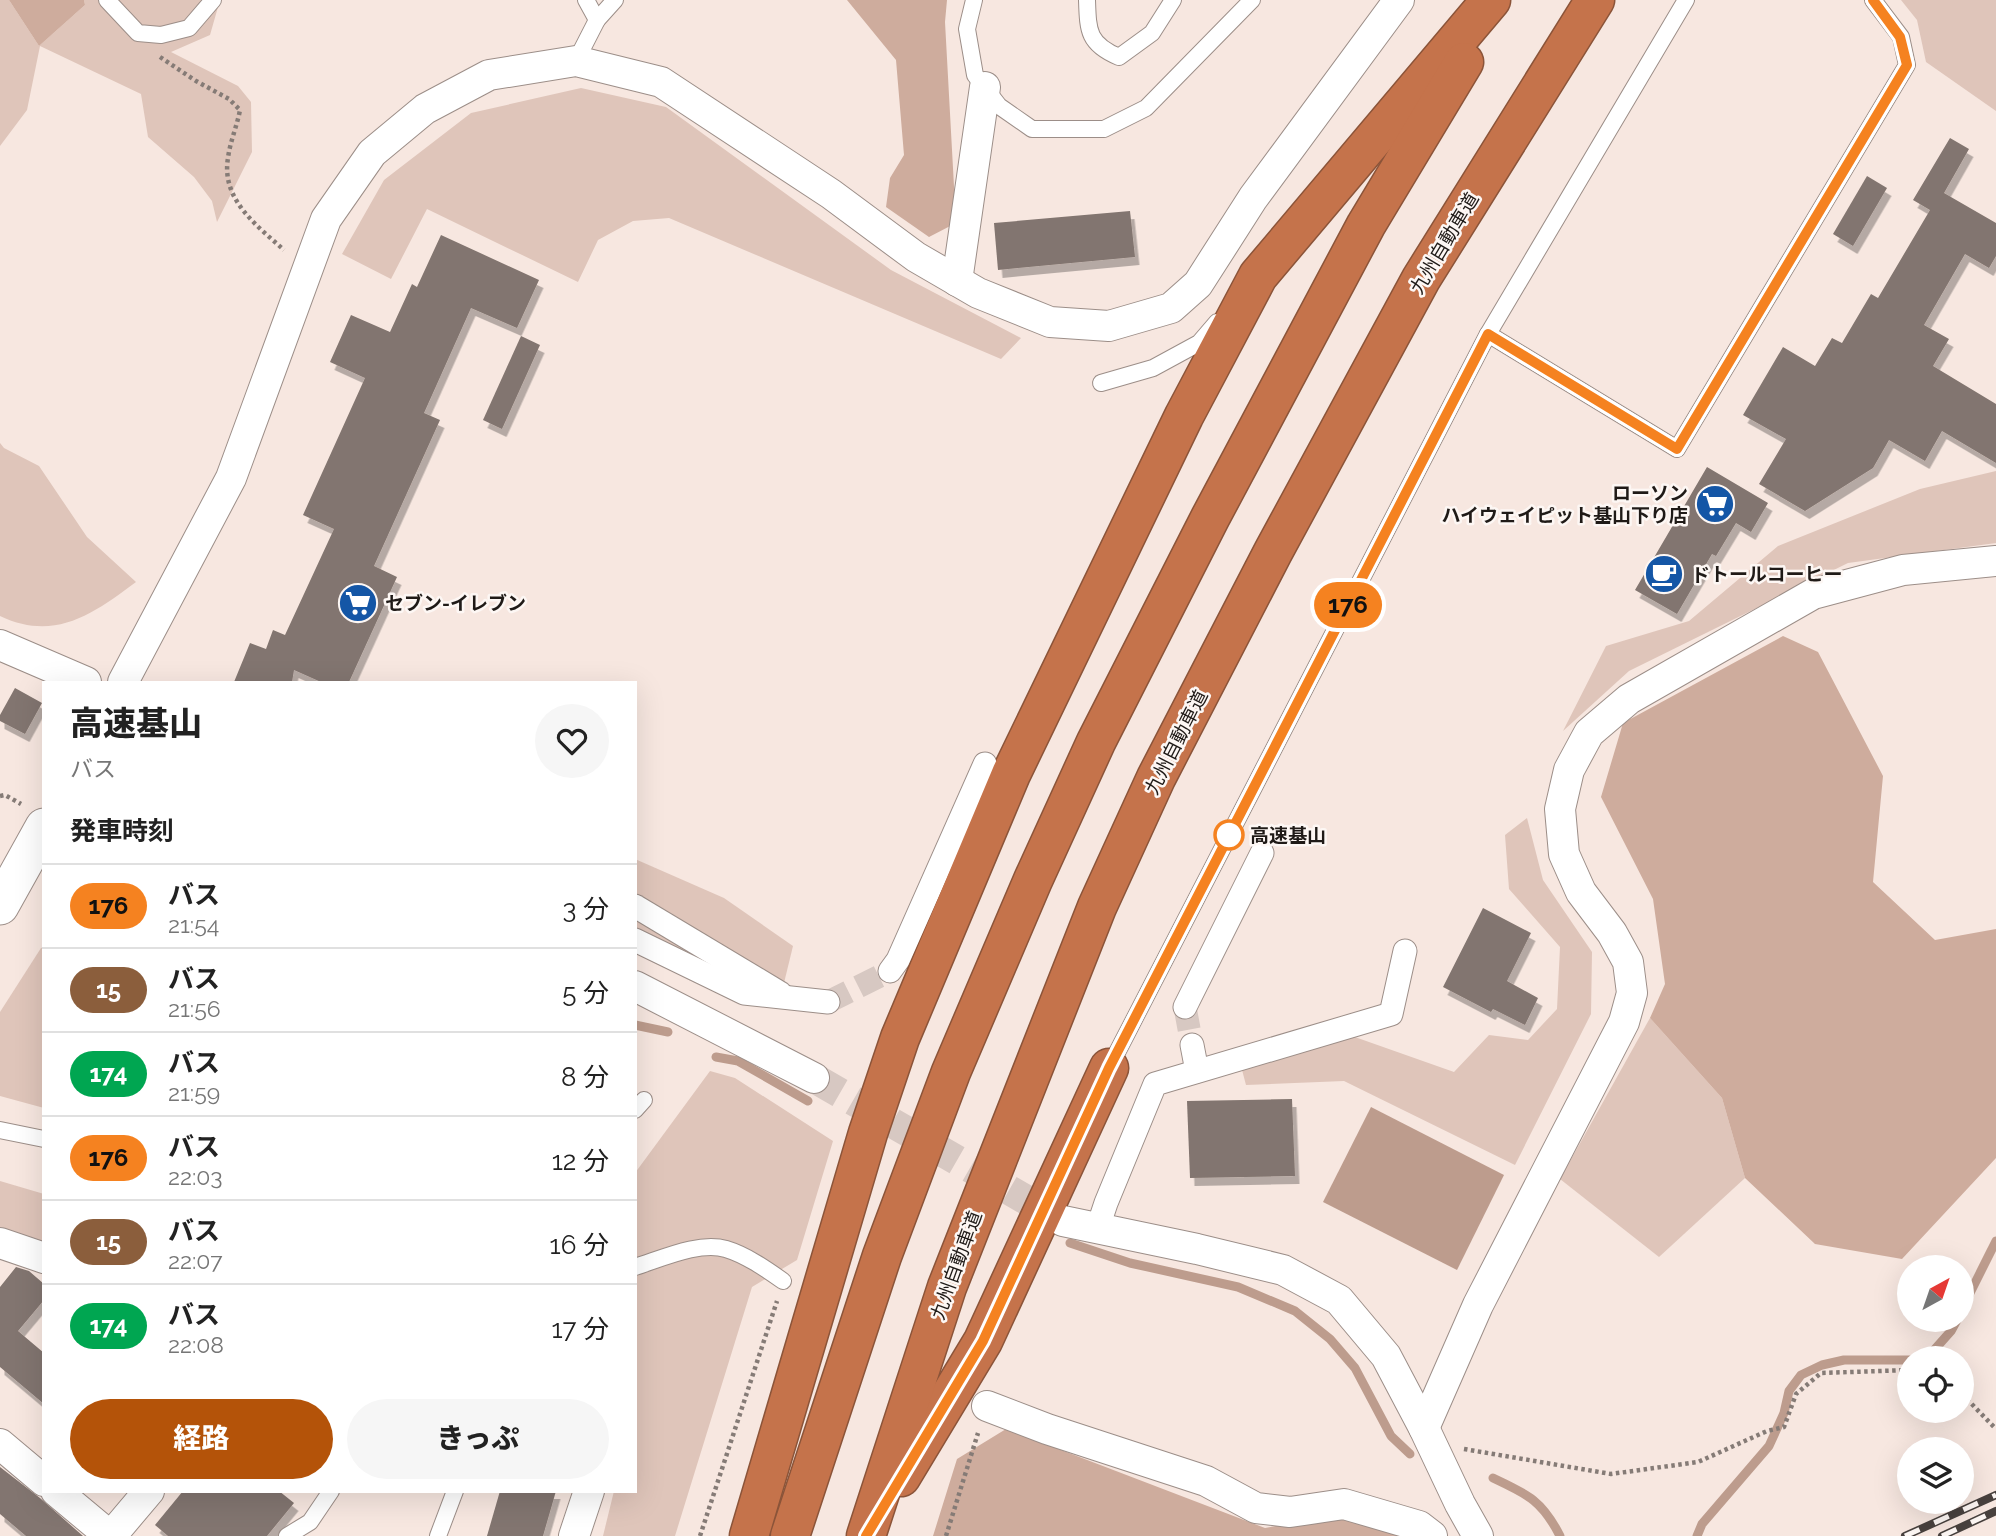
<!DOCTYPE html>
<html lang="ja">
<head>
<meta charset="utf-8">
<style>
  :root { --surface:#fff; --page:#f6f6f6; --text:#222; --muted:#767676; --line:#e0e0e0; --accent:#b45309 }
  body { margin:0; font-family:Raleway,"Noto Sans JP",sans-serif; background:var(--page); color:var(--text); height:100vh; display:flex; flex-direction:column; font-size:26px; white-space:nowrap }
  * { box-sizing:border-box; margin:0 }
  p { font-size:23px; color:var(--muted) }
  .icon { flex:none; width:38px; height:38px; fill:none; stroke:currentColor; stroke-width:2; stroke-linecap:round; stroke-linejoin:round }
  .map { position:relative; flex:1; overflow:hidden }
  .panel { position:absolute; left:42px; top:681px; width:595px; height:812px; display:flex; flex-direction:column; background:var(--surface); border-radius:0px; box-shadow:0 7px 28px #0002 }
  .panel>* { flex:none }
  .badge { padding:0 14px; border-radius:23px; font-size:24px; line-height:46px }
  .needle { width:46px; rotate:40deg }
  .fabs { position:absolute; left:1897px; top:1255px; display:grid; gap:14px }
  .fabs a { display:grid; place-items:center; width:77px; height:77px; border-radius:50%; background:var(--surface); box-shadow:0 7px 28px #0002; font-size:35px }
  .map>.badge { position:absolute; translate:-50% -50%; box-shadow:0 0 0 4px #fff }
  h2 { padding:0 28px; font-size:26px; line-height:63px }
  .round { display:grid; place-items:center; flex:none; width:74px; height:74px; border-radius:37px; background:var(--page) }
  .summary { display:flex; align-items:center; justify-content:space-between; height:119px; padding:0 28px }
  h1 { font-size:33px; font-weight:800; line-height:52px }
  .primary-button { display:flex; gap:14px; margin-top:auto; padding:14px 28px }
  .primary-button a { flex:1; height:80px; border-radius:42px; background:var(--accent); color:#fff; font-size:28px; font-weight:800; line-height:80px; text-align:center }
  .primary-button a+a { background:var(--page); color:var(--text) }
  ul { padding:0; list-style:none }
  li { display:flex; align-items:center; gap:21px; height:84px; padding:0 28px; border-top:2px solid var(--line) }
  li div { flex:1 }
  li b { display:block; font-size:26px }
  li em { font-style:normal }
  li .badge { min-width:77px; font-weight:700; text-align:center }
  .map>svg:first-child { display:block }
  .green { fill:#dfc5ba }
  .forest { fill:#ceac9d }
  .water { fill:#bd9c8d }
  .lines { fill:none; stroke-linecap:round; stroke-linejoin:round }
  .stream { stroke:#bd9c8d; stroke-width:9 }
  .building { fill:#82756f; filter:url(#shadow) }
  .pedestrian-tunnel { stroke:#d7c8c2; stroke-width:23; stroke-dasharray:23 11; stroke-linecap:butt }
  .minor-tunnel { stroke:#d7c8c2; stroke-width:30; stroke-dasharray:30 15; stroke-linecap:butt }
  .service-casing { stroke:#9c8e88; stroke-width:18 }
  .pedestrian-casing { stroke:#9c8e88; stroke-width:25 }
  .minor-casing { stroke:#9c8e88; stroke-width:32 }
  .tertiary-casing { stroke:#9c8e88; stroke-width:39 }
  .motorway-casing { stroke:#8b5439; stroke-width:41 }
  .path { stroke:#857b76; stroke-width:4.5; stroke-dasharray:3.5 3.5; stroke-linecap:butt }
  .service { stroke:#fff; stroke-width:16 }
  .pedestrian { stroke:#fff; stroke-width:23 }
  .minor { stroke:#fff; stroke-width:30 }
  .tertiary { stroke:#fff; stroke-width:37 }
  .motorway { stroke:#c5734b; stroke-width:38 }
  .rail-casing { stroke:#48413e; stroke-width:8 }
  .rail { stroke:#fdf7f4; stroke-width:5; stroke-dasharray:16; stroke-linecap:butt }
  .line-casing { stroke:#fff; stroke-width:16 }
  .line { stroke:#f58220; stroke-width:10 }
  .stop-dot { fill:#fff; stroke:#f58220; stroke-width:3.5 }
  .labels { text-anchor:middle; stroke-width:5; stroke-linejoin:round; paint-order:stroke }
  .street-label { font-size:19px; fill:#1f1a17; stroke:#fdf7f4 }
  .poi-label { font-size:19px; font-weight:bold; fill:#1f1a17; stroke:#fdf7f4; text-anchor:start }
  .stop-label { font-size:19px; font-weight:bold; fill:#1f1a17; stroke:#fdf7f4; text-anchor:start }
</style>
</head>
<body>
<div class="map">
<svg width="1996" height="1536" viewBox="0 0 1996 1536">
  <defs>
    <filter id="shadow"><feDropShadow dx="4.5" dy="8" stdDeviation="0" flood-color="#0004"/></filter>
  </defs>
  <rect width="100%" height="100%" fill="#f7e7e0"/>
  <g class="green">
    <path d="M0 0H9L39 46 85 5 84 0H220L210 35 171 52 238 86 251 102 252 152 217 222 212 201 194 177 148 137 141 94 40 46 27 110 0 146Z"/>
    <path d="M1901 0H1996V111L1926 62 1917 20Z"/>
    <path d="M581 88 666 107 891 270 1021 338 1001 359 669 218 633 221 598 240 578 282 427 209 391 279 342 254 384 180 471 113Z"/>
    <path d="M0 443 4 448 39 466 87 537 136 582C93 614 55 642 0 616Z"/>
    <path d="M1996 471V543L1848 563 1629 671 1563 731 1606 646 1689 621 1778 546 1920 489Z"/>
    <path d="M1527 818 1543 880 1592 952 1591 1014 1515 1165 1344 1081 1246 1085 1237 1051 1352 1036 1454 1072 1489 1035 1528 1040 1557 1009 1560 947 1509 889 1505 835Z"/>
    <path d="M635 859 724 898 793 946 784 983 710 968 635 932Z"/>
    <path d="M44 947V1108L0 1096V1012L41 948Z"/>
    <path d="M1650 1018 1722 1098 1745 1178 1659 1257 1560 1179Z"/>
    <path d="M710 1071 735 1078 833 1141 797 1260 752 1287 675 1536H603L614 1491H635V1173Z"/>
    <path d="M0 1181 44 1194V1242L0 1227Z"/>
  </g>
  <g class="forest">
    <path d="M9 0H84L85 5 39 46Z"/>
    <path d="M847 0H947L945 22 956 223 929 237 886 207 890 178 904 155 896 60Z"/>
    <path d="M1783 636 1818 652 1883 776 1873 882 1935 940 1996 929V1158L1902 1259 1815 1244 1745 1178 1722 1098 1650 1018 1665 984 1653 899 1601 797 1623 723Z"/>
    <path d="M1006 1429 1265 1528 1344 1514 1415 1536H933L957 1459Z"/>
  </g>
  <path class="water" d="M1371 1107 1504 1175 1457 1270 1323 1202Z"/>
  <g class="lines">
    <g class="stream">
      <path d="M635 1025 668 1032"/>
      <path d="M716 1057 738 1061 808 1101"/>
      <path d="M1070 1243 1130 1263 1238 1287 1295 1311 1330 1339 1355 1368 1391 1436 1410 1454"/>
      <path d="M1962 1309 1996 1241"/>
      <path d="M1927 1358 1951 1331 1957 1320"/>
      <path d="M1493 1478C1527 1494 1542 1500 1560 1536"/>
      <path d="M1697 1536 1702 1524 1769 1446 1784 1413 1789 1391 1801 1375 1822 1365 1844 1360H1909"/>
    </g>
  </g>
  <g class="building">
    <path d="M1950 138 1969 149 1944 193 1996 223V256L1989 268 1965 254 1924 325 1949 339 1933 366 1996 404V463L1942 431 1925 461 1889 440 1873 468 1805 511 1759 484 1786 439 1743 415 1783 347 1815 366 1832 338 1842 343 1871 294 1878 298 1930 210 1913 200Z"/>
    <path d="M1867 176 1887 188 1853 246 1833 234Z"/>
    <path d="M1130 211 1135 257 998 270 994 223Z"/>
    <path d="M441 235 539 280 517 328 471 308 424 413 440 420 374 566 397 577 349 682H321L294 670 292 682H234L250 643 266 649 273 630 285 635 334 529 303 515 365 378 330 362 351 315 390 332 412 284 417 287Z"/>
    <path d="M521 336 540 345 502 429 483 420Z"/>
    <path d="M1707 467 1768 503 1751 532 1736 523 1716 556 1712 554 1677 614 1635 590Z"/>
    <path d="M15 688 42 703 25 734 0 721V715Z"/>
    <path d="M1483 908 1531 933 1507 981 1538 998 1525 1025 1493 1009 1491 1012 1443 987Z"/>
    <path d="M1292 1099 1295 1176 1190 1178 1187 1101Z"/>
    <path d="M16 1267 29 1271 44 1284V1300L18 1331 44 1353V1404L0 1367V1287Z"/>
    <path d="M0 1467 40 1498 83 1536H26L0 1514Z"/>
    <path d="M183 1491H279L294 1503 267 1536H168L155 1525Z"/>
    <path d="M500 1491H556L543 1536H487Z"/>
  </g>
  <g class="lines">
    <g class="pedestrian-tunnel">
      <path d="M828 1002 890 971"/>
      <path d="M1185 1007 1192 1045"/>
    </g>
    <path class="minor-tunnel" d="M814 1078 1063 1221"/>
    <g class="service-casing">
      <g id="service">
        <path d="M107 0 138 33 161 35 189 28 213 0"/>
        <path d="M586 0 597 20"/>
        <path d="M974 0 967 29 975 75 999 106 1032 129H1104L1146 108 1252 0"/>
        <path d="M1087 0C1088 31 1088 44 1119 57L1152 33 1173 0"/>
        <path d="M576 61 597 20 615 0"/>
        <path d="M1488 334 1677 449 1907 65 1901 37 1873 0"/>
        <path d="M1101 383 1153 368 1199 343 1217 322"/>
        <path d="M1109 1068 1488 334 1686 0"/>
        <path d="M635 1110 644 1100"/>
        <path d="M0 1130 44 1139"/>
        <path d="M635 1267C661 1259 699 1241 726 1249 746 1255 766 1269 783 1281"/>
        <path d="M287 1536 310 1522 331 1491"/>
        <path d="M438 1536 455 1491"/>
      </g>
    </g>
    <g class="pedestrian-casing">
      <g id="pedestrian">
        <path d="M635 906 780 993"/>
        <path d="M635 940 744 993 828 1002"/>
        <path d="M890 971 898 960 985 764"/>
        <path d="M1185 1007 1262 853"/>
        <path d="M1192 1045 1197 1071"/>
        <path d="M1097 1230 1106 1203 1155 1084 1391 1014 1405 951"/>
      </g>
    </g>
    <g class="minor-casing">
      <g id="minor">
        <path d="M957 281 985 87"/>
        <path d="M0 645 86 682"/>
        <path d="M123 682 231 478 326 219 372 153 425 109 489 75 576 61 661 82 831 194 916 257 978 293 1050 322 1109 326 1171 308 1198 284 1253 198 1399 0"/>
        <path d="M635 986 814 1078"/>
        <path d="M1063 1221 1197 1249 1283 1270 1339 1300 1386 1356 1424 1428 1460 1504 1478 1536"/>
        <path d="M0 1243 44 1258"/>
        <path d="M987 1406 1047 1429 1206 1481 1256 1508 1290 1512 1344 1504 1419 1526 1432 1536"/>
        <path d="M1424 1428 1478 1305 1624 1022 1632 993 1628 962 1612 933 1581 892 1564 854 1560 809 1569 770 1589 733 1629 699 1813 594 1903 570 1996 561"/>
        <path d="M0 1444 44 1481"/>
        <path d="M56 1491 110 1536"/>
        <path d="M111 1536 149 1491"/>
        <path d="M574 1536 589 1491"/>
      </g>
    </g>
    <g class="tertiary-casing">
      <path id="tertiary" d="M0 906 44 827"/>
    </g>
    <g class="motorway-casing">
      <g id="motorway">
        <path d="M901 1477 983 1341 1109 1068"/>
        <path d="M749 1536 868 1133 900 1038 1011 774 1184 416 1258 276 1491 0"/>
        <path d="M790 1536 882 1256 951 1072 1033 880 1096 742 1210 518 1366 225 1464 62"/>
        <path d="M866 1536 947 1287 1097 907 1156 778 1273 552 1421 279 1595 0"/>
      </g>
    </g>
    <g class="path">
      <path d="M160 57 196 81 229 99 240 110C237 126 230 142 228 158 221 199 256 225 284 250"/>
      <path d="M0 796 5 795 21 804"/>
      <path d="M1962 1394 1996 1429"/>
      <path d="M1464 1449 1611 1474 1698 1462 1767 1431 1784 1427 1796 1394 1821 1373 1909 1370"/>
      <path d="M700 1536 777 1301"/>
      <path d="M946 1536 978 1433"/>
    </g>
    <use href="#service" class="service"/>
    <use href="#pedestrian" class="pedestrian"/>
    <use href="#minor" class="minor"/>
    <use href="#tertiary" class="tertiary"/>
    <use href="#motorway" class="motorway"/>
    <g class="rail-casing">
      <g id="rail">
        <path d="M1905 1536 1996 1495"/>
        <path d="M1942 1536 1996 1511"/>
      </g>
    </g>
    <use href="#rail" class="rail"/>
  </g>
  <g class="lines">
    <g class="line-casing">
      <path id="line" d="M866 1536 983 1341 1109 1068 1488 334 1677 449 1907 65 1900 37 1873 0"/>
    </g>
    <use href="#line" class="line"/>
  </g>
  <defs>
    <g id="supermarket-disc" transform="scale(2.0125)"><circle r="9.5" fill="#1456a6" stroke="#fdf7f4"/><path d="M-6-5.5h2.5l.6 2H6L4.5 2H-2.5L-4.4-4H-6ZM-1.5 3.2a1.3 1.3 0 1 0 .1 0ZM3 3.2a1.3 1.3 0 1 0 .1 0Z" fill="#fff"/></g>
    <g id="cafe-disc" transform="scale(2.0125)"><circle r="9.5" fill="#1456a6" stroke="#fdf7f4"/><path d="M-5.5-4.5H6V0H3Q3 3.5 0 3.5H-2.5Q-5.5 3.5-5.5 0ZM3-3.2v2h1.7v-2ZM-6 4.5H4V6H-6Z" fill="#fff"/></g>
  </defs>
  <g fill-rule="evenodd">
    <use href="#supermarket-disc" x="1715" y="504"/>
    <use href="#cafe-disc" x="1664" y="574"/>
    <use href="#supermarket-disc" x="358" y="603"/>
  </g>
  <circle class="stop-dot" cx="1229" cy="835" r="14"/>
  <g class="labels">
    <g class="street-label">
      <text transform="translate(1444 243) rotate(-59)" y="7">九州自動車道</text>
      <text transform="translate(1176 742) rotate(-63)" y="7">九州自動車道</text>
      <text transform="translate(956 1265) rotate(-70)" y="7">九州自動車道</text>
    </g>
    <g class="poi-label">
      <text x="1688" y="500" text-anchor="end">ローソン<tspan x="1688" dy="22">ハイウェイピット基山下り店</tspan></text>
      <text x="1691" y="581">ドトールコーヒー</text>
      <text x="385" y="610">セブン-イレブン</text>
    </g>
    <g class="stop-label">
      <text x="1250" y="842">高速基山</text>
    </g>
  </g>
</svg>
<div class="fabs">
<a><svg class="needle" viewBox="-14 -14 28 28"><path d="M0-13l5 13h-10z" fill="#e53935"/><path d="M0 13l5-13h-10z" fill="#767676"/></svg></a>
<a><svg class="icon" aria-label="locate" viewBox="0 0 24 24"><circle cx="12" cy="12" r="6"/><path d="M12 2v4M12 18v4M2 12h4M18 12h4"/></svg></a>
<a><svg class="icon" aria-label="layers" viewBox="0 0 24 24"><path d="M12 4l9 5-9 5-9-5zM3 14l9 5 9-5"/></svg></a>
</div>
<b class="badge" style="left:1348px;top:605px;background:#f58220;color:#111">176</b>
<section class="panel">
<div class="summary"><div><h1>高速基山</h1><p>バス</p></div><a class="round"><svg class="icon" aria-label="heart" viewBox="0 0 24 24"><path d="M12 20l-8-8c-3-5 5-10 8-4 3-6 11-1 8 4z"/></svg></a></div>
<h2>発車時刻</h2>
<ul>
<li><span class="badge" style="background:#f58220;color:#111">176</span><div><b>バス</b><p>21:54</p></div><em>3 分</em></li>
<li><span class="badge" style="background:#8b5e3c;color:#fff">15</span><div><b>バス</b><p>21:56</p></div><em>5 分</em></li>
<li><span class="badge" style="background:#00a651;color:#fff">174</span><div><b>バス</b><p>21:59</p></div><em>8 分</em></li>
<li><span class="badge" style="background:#f58220;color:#111">176</span><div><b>バス</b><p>22:03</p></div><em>12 分</em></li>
<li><span class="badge" style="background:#8b5e3c;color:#fff">15</span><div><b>バス</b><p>22:07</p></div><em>16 分</em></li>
<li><span class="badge" style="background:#00a651;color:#fff">174</span><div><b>バス</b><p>22:08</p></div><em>17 分</em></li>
</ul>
<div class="primary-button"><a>経路</a><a>きっぷ</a></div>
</section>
</div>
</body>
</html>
